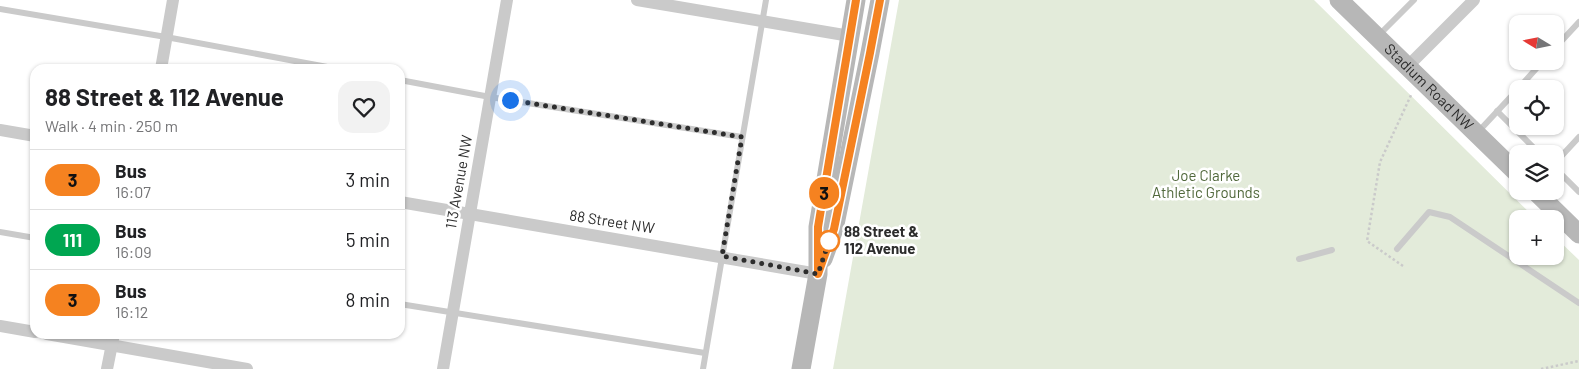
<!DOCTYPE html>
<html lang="en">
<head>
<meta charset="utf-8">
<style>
  :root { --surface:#fff; --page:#f2f2f2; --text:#202124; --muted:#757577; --line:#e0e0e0 }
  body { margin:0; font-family:Barlow,sans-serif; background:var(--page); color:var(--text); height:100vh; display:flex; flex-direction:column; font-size:19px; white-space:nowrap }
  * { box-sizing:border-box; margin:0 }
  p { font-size:16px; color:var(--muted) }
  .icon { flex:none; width:28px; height:28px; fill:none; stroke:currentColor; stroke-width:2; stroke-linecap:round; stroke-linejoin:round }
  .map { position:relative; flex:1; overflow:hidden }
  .details { position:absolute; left:30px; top:64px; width:375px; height:275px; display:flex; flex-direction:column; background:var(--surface); border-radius:15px; box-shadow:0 1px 4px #0004 }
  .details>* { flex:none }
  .badge { padding:0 10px; border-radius:16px; font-size:18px; line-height:32px }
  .needle { width:32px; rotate:280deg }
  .tools { position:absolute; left:1509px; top:15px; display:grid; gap:10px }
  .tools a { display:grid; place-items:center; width:55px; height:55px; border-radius:10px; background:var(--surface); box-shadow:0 1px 4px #0004; font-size:25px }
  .you { position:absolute; width:25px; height:25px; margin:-12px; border:4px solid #fff; border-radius:50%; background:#1a73e8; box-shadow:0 0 0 8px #1a73e833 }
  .map>.badge { position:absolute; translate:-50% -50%; box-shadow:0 0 0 2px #fff }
  .round { display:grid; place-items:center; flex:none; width:52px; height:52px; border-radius:15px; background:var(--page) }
  .headline { display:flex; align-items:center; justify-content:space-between; height:85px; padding:0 15px }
  h1 { font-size:24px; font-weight:700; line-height:38px }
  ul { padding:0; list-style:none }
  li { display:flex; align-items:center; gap:15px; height:60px; padding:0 15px; border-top:1px solid var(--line) }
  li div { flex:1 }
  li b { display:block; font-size:19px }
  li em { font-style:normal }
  li .badge { min-width:55px; font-weight:700; text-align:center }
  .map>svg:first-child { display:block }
  .green { fill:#e3ebda }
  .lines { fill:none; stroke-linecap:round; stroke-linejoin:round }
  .path { stroke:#cacaca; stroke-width:2.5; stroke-dasharray:2.5 2.5; stroke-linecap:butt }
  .service { stroke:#cacaca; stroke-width:6 }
  .minor { stroke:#cacaca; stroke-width:12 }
  .secondary { stroke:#b7b7b7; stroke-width:19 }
  .line-casing { stroke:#fff; stroke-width:11 }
  .line { stroke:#f58220; stroke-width:8 }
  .walk { stroke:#2d2d2d; stroke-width:5; stroke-dasharray:0 9 }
  .stop-dot { fill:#fff; stroke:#f58220; stroke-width:2.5 }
  .labels { text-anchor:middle; stroke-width:5; stroke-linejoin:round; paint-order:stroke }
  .street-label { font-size:15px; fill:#2d2d2d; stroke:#fff }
  .park-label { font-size:15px; fill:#50683b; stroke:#fff }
  .stop-label { font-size:15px; font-weight:bold; fill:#2d2d2d; stroke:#fff; text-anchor:start }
</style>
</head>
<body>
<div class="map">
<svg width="1579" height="369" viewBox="0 0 1579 369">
  <rect width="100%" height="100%" fill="#fff"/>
  <path class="green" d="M899 0H1314L1536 219H1518V256H1555V237L1579 260V369H833Z"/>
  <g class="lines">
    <g class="path">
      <path d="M1403 266 1367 241 1380 162 1412 93"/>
      <path d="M1541 369 1579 361"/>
    </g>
    <g class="service">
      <path d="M0 9 166 37 338 69"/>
      <path d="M1378 36 1414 0"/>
      <path d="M1555 48 1579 22"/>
      <path d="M400 80 490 97 742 137"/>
      <path d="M1518 89 1543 61"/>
      <path d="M1497 111 1540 154"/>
      <path d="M1478 132 1518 89"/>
      <path d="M1555 163 1579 137"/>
      <path d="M1555 168 1579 192"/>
      <path d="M0 232 35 238"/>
      <path d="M1397 249 1429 212 1450 217 1579 303"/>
      <path d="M1299 259 1332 250"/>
      <path d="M400 304 705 353"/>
      <path d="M703 369 766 0"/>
    </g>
    <g class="minor">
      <path d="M637 0 850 36"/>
      <path d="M1407 67 1474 0"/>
      <path d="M161 69 173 0"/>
      <path d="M0 130 35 136"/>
      <path d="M400 202 818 274"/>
      <path d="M0 326 35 332"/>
      <path d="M47 334 247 369"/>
      <path d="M107 369 114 334"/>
      <path d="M443 369 507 0"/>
    </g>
    <g class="secondary">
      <path id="s1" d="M1339 0 1518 174"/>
      <path d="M1535 191 1579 234"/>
      <path d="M823 259 834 229 870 53 880 0"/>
      <path d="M801 369 818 274V227L856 0"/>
    </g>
  </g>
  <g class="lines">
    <g class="line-casing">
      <path id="line" d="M856 0 818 227V274L834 229 870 53 880 0"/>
    </g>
    <use href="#line" class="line"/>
    <path class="walk" d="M510 100 742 137 722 256 818 274 829 241"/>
  </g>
  <circle class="stop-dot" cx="829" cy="241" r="10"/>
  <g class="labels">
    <g class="street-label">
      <text dy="5" stroke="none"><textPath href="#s1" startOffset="125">Stadium Road NW</textPath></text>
      <text transform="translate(459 182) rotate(-80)" y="5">113 Avenue NW</text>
      <text transform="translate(612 222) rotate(9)" y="5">88 Street NW</text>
    </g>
    <g class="park-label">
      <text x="1206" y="181">Joe Clarke<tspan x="1206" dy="17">Athletic Grounds</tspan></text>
    </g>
    <g class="stop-label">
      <text x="844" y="237">88 Street &amp;<tspan x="844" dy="17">112 Avenue</tspan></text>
    </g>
  </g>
</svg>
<div class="tools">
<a><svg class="needle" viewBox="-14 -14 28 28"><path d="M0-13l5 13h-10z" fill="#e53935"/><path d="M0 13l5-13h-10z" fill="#757577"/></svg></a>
<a><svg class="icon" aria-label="locate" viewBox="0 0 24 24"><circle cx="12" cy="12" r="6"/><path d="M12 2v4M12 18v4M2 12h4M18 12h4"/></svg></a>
<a><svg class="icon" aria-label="layers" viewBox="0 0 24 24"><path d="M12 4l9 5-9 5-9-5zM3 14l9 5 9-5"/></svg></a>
<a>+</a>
</div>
<div class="you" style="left:510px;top:100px"></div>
<b class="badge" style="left:824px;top:193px;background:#f58220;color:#111">3</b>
<section class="details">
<div class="headline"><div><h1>88 Street &amp; 112 Avenue</h1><p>Walk · 4 min · 250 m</p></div><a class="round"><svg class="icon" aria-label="heart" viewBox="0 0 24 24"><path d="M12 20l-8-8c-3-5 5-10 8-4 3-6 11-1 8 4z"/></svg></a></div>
<ul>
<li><span class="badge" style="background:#f58220;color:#111">3</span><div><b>Bus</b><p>16:07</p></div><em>3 min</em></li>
<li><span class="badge" style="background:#00a651;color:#fff">111</span><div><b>Bus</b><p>16:09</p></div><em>5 min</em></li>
<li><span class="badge" style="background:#f58220;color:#111">3</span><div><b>Bus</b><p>16:12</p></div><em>8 min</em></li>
</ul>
</section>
</div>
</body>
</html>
